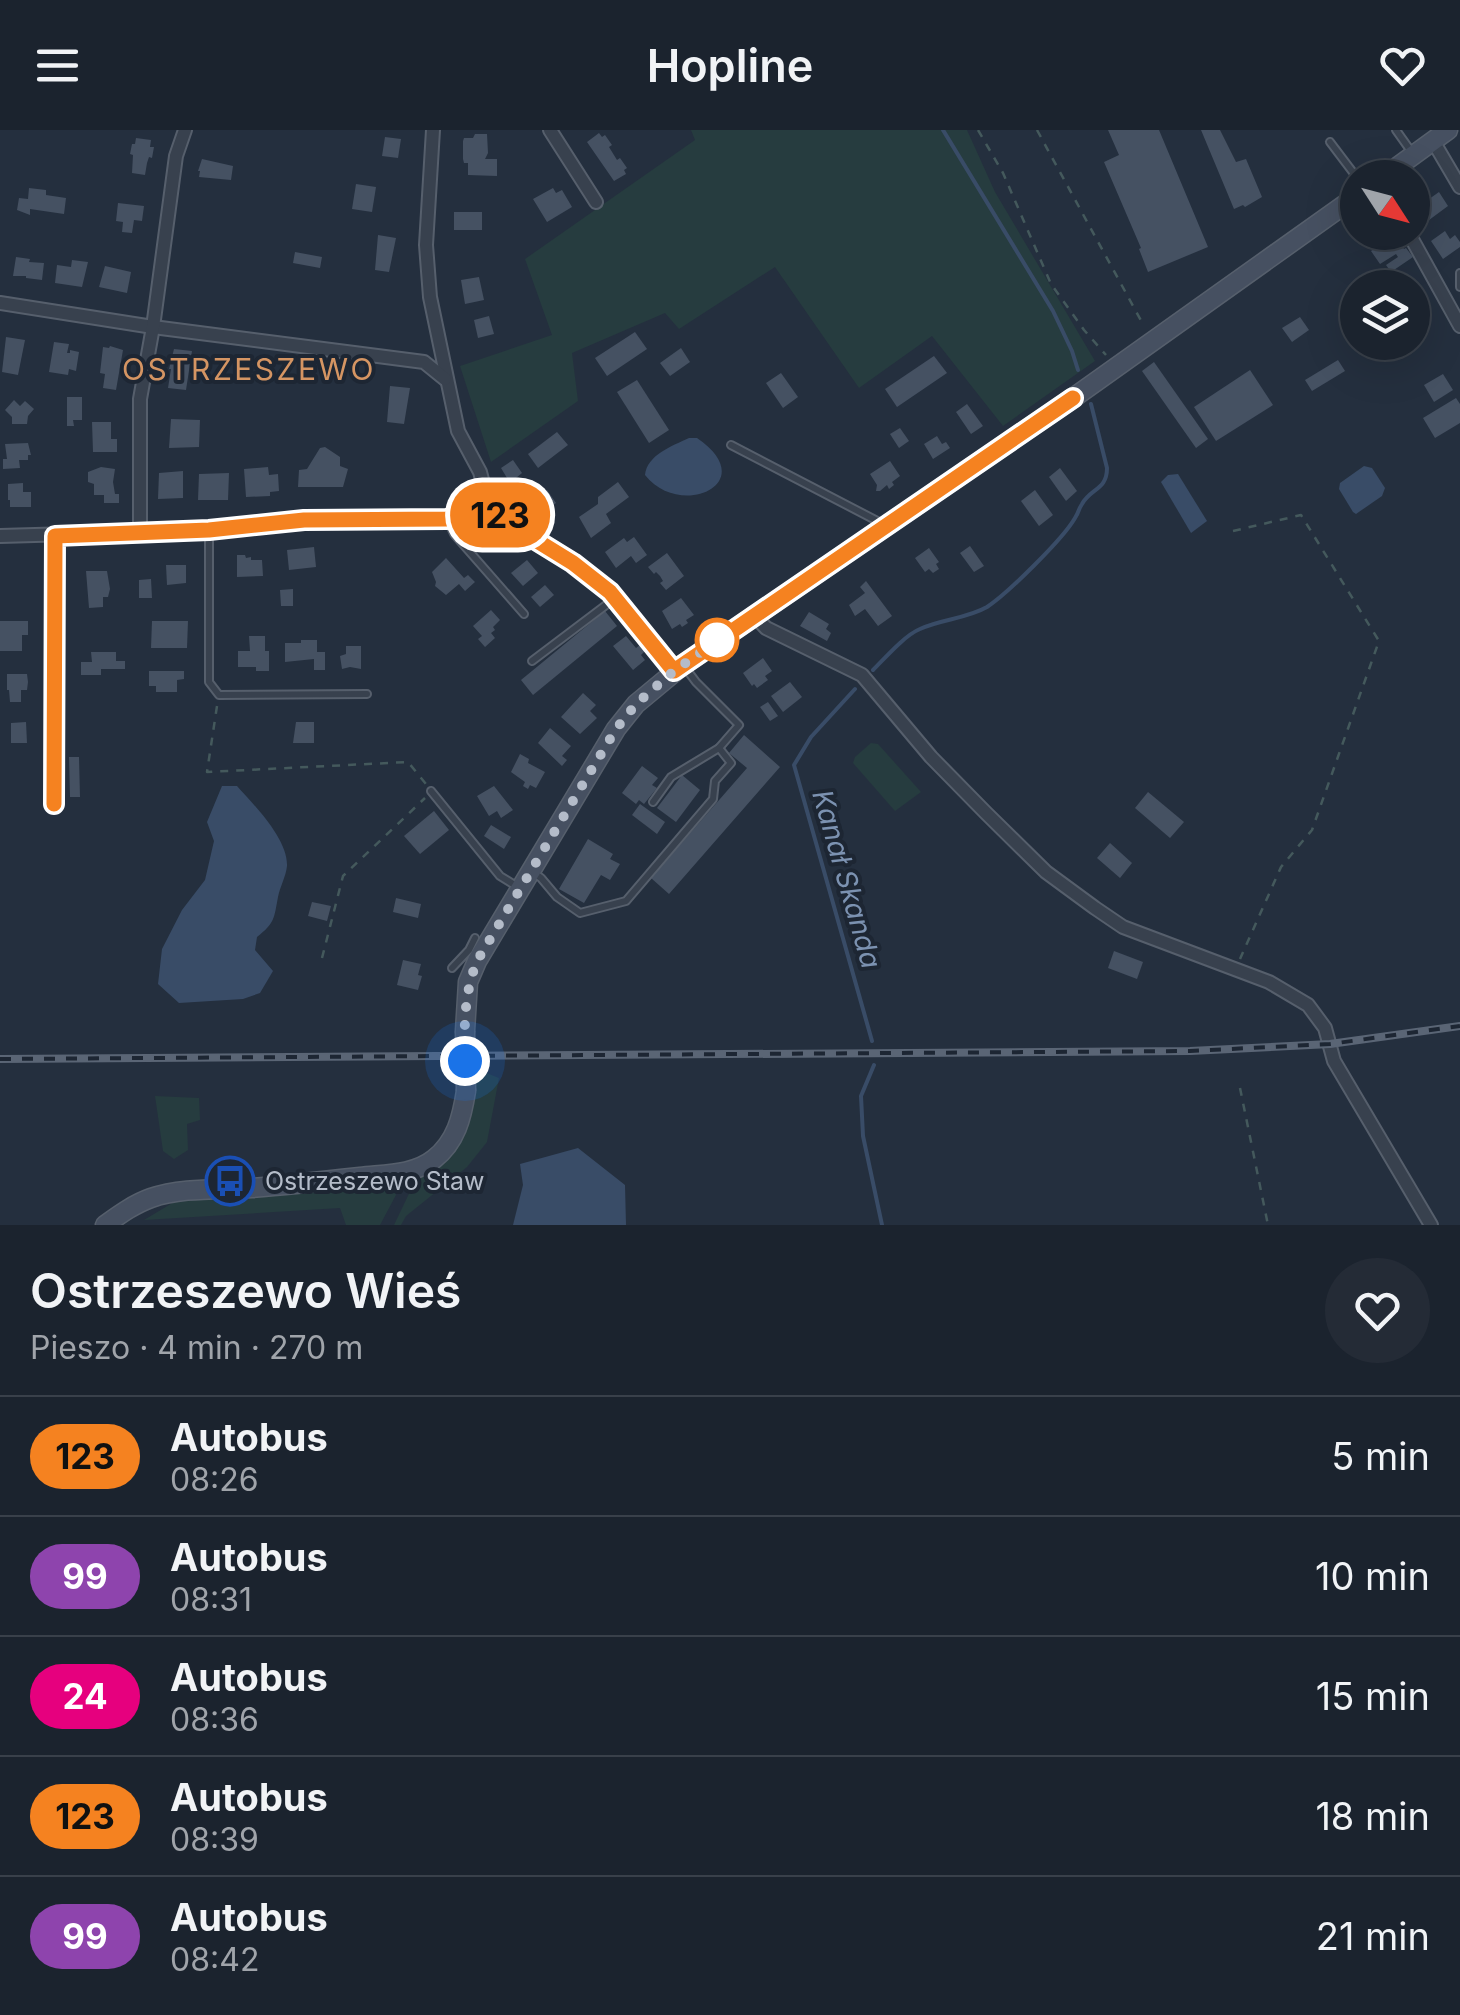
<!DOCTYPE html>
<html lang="pl">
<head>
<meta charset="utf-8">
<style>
  :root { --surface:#1b232e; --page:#242b36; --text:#f1f3f6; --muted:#a0a4aa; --line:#39404a }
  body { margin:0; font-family:Inter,sans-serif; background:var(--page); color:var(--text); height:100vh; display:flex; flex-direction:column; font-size:38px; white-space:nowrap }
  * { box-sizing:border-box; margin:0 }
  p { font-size:32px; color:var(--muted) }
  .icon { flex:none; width:55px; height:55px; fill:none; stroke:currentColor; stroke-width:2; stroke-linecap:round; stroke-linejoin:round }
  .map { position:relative; height:1095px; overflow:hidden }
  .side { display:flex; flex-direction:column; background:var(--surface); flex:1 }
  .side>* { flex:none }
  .badge { padding:0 20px; border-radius:32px; font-size:35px; line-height:65px }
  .needle { width:65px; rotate:126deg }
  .controls { position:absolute; left:1340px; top:30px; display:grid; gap:20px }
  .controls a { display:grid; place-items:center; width:90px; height:90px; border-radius:50%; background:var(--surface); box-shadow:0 10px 40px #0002,0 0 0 2px var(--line); font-size:50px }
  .you { position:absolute; width:50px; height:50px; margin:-25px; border:8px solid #fff; border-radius:50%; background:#1a73e8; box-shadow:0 0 0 15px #1a73e833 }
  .map>.badge { position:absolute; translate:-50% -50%; box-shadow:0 0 0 5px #fff }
  .round { display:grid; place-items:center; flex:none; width:105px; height:105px; border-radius:52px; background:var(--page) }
  .headline { display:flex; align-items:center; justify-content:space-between; height:170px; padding:0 30px }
  h1 { font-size:48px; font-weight:600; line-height:75px }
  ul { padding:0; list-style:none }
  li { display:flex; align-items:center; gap:30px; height:120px; padding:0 30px; border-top:2px solid var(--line) }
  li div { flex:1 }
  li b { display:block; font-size:38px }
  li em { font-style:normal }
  li .badge { min-width:110px; font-weight:700; text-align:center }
  header { display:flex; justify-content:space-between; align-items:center; height:130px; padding:0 30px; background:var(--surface); font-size:45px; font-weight:600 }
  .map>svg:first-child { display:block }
  .green { fill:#263c3f }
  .water { fill:#394c67 }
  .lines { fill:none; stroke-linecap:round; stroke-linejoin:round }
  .stream { stroke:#394c67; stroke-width:4 }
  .building { fill:#455162 }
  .lane-casing { stroke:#565f6c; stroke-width:10 }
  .street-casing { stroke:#565f6c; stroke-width:16 }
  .secondary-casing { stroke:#565f6c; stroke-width:21 }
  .path { stroke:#44595c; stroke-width:2.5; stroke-dasharray:8 8; stroke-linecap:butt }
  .lane { stroke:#38414e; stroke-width:6 }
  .street { stroke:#38414e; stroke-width:12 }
  .secondary { stroke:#465061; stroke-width:18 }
  .rail-casing { stroke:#5a6575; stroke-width:8 }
  .rail { stroke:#1d2633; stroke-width:4; stroke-dasharray:11; stroke-linecap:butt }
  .secondary-bridge-casing { stroke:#565f6c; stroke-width:21; stroke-linecap:butt }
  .secondary-bridge { stroke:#465061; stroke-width:18 }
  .line-casing { stroke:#fff; stroke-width:22 }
  .line { stroke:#f58220; stroke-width:15 }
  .walk { stroke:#b4bcc9; stroke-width:10; stroke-dasharray:0 18 }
  .stop-dot { fill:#fff; stroke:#f58220; stroke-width:5 }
  .labels { text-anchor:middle; stroke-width:8; stroke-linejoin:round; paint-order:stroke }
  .poi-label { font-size:25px; fill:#b4bcc9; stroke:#1d2633; text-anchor:start }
  .water-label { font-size:28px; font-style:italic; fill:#7c92b1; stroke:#1d2633 }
  .quarter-label { font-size:30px; letter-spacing:2.5px; fill:#d59563; stroke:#1d2633 }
</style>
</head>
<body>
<header><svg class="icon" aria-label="menu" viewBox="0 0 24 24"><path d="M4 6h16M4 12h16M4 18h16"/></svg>Hopline<svg class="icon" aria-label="heart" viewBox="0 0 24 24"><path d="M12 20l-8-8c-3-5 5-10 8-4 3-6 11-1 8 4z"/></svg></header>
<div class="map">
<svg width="1460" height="1095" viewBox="0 0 1460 1095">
  <rect width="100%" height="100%" fill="#242f3e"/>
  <g class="green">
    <path d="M691 0H967L995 62 1095 231 1003 296 932 206 859 258 775 137 679 199 665 183 572 223 578 271 491 332 460 236 552 205 525 129 695 10Z"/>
    <path d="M871 613 878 614 921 662 895 681 853 633 855 627Z"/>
    <path d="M474 938 499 948 487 1012 467 1037 406 1086 401 1095H394L416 1049 449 1024Z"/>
    <path d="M155 966 199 968 200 990 187 994 188 1020 174 1029 163 1021Z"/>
    <path d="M393 1051 396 1065 380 1095H346L340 1078 144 1090 174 1072Z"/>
  </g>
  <g class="water">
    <path d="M689 308H697C763 353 680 390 645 345 647 325 672 316 689 308Z"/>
    <path d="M1364 336 1372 338 1385 358 1382 366 1356 384 1353 382 1339 359 1340 353Z"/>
    <path d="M1178 344 1207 391 1191 403 1161 352 1168 345Z"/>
    <path d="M222 656H237C254 675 288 709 287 736 286 746 280 757 278 767 274 788 275 793 257 807L255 820 273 841 260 863 243 869 179 873 158 854 162 819 182 780 205 750 214 711 207 692Z"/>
    <path d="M578 1018 625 1055 626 1095H513L523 1055 520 1034Z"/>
  </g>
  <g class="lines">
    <g class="stream">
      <path d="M943 0 1053 181 1072 221 1078 240"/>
      <path d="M873 540C885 528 905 505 920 499 941 489 966 489 987 477 1007 464 1063 409 1075 388 1080 380 1077 382 1082 374 1091 358 1107 360 1107 338L1091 274"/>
      <path d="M855 559 811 607 794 635 872 911"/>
      <path d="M874 935 861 966 863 1006 882 1095"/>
    </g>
  </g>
  <g class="building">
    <path d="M1108 0H1159L1208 117 1148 142 1139 119 1141 118 1104 32 1119 25Z"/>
    <path d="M1201 0H1220L1236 32 1246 29 1262 67 1245 77 1243 75 1234 79Z"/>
    <path d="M599 3 602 7 605 5 612 15 609 17 617 30 620 28 627 38 624 40 626 44 614 51 587 12Z"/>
    <path d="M475 4H487L488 23 485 29H497V46L468 45V33H464L463 29V11L464 8H473Z"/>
    <path d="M385 7 401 9 398 28 382 26Z"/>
    <path d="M136 8 151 10 150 17H154L152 28 149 27 147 33 145 45 132 43 133 25 130 24 132 14H135Z"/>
    <path d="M202 29 233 36 231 50 199 47 200 41H198Z"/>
    <path d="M356 54 376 57 372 82 352 79Z"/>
    <path d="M29 58 46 60V65L66 68 64 84 30 79V85L17 80 19 68 28 69Z"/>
    <path d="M553 58 556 63 562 60 572 77 547 92 533 69Z"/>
    <path d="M1439 62 1448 76 1425 93 1415 79Z"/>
    <path d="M118 73 144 76 142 91 134 90 132 103 122 102 123 92 116 91Z"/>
    <rect x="454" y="82" width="28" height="18"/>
    <path d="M1445 101 1450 109 1455 105 1460 112V117L1443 129 1431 111Z"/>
    <path d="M378 105 396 108 389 142 375 140Z"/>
    <path d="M1394 105 1404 119 1406 118 1413 127 1391 142 1386 135 1398 127 1396 124 1380 134 1371 121Z"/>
    <path d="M295 122 322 127 320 138 293 133Z"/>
    <path d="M16 127 30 129 29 132 44 133 42 150 26 148V146H13Z"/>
    <path d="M72 130 88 132 82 157 55 153 57 135 71 137Z"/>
    <path d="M105 136 131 142 127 163 99 157Z"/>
    <path d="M479 147 484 170 465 174 461 150Z"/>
    <path d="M489 186 494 204 478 208 474 190Z"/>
    <path d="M1300 187 1309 200 1292 212 1282 198Z"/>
    <path d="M635 202 647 219 607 246 595 228Z"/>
    <path d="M6 207 25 210 18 245 2 242Z"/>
    <path d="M54 212 69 214 67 223H70V220L79 222 76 241 69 239 68 245 49 242Z"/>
    <path d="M110 216 123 220 116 260 103 258 105 244 100 243 103 217 109 218Z"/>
    <path d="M681 218 690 232 670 246 660 233Z"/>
    <path d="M174 219 192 221 186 260 168 258 171 239H169Z"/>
    <path d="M934 226 947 243 897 277 885 259Z"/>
    <path d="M1338 230 1345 241 1312 261 1305 250Z"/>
    <path d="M1154 232 1208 309 1196 318 1142 241Z"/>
    <path d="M1250 240 1273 275 1216 311 1194 277Z"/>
    <path d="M781 243 798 267 783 278 766 253Z"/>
    <path d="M1443 244 1453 260 1434 272 1424 255Z"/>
    <path d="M637 250 669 300 649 313 617 262Z"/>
    <path d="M390 256 410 258 404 294 387 292Z"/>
    <path d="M67 267H82V290H73L74 296H67Z"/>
    <path d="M1456 268 1460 274V293L1435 308 1423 288Z"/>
    <path d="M14 270 20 276 25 271 34 279 28 286 27 294H12V287L5 280Z"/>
    <path d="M967 274 983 296 971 304 956 282Z"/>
    <path d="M171 289 200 290 199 317 169 318Z"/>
    <path d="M92 292H111V309H117V322H93Z"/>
    <path d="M900 298 909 311 899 318 890 304Z"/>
    <path d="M557 302 568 315 538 338 528 324Z"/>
    <path d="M937 306 942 314 946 312 950 318 933 329 924 314Z"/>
    <path d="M28 313 31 325H28V330H19L20 338 3 339V329H7L5 314Z"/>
    <path d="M325 317 340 327V336L348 339 343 357H298L299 340 307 339 320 318Z"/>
    <path d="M513 330 522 343 510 353 501 338Z"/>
    <path d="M890 331 900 346 892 352 894 355 889 359 887 355 880 361H876L877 355 870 344Z"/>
    <path d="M101 337 115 339 113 352 115 364H119V373H104V365H94V354L88 352V342Z"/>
    <path d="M268 337 269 345 278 344 279 361 270 362V366L246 367 244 339Z"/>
    <path d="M1060 338 1077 361 1066 371 1049 347Z"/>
    <path d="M183 341V368L158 369 159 343Z"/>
    <path d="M229 343 228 370H198L199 344Z"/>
    <path d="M618 352 629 367 606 384 611 393 591 408 579 387 598 374V367Z"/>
    <path d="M23 353V362H31V377H10V370H8V354Z"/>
    <path d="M547 360 556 373 542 383 532 371Z"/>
    <path d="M1035 360 1053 385 1039 396 1021 371Z"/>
    <path d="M634 407 647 425 636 433 631 426 616 438 605 422 624 408 627 412Z"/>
    <path d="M970 416 984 436 974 442 960 423Z"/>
    <path d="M314 417 316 437 289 440 287 420Z"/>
    <path d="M929 418 939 432 936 434 939 439 933 443 929 439 925 442 915 428Z"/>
    <path d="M667 423 684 446 666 460 660 453 663 451 660 446 656 442 654 444 648 437Z"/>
    <path d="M237 425H245L246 428 251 427V430H262L263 446 237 447Z"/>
    <path d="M446 428 464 448 468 445 475 452 465 461 459 454 446 465 435 456 436 452 432 442Z"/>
    <path d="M527 430 538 443 523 456 511 443Z"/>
    <path d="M166 435H186V453L167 455Z"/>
    <path d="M86 441H107L110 459 108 467H103V477L89 478Z"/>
    <path d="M151 449 152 468H139V450Z"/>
    <path d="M866 451 892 486 878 496 865 479 855 486 849 475 865 463 860 457Z"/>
    <path d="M545 455 554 465 540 477 531 467Z"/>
    <path d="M293 459V476H281L280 460Z"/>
    <path d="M681 468 694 485 686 490 688 493 682 497 680 494 672 499 662 481Z"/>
    <path d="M491 480 500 490 493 497 495 500 491 503 495 508 485 517 478 509 482 506 473 496Z"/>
    <path d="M605 481 617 496 533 565 521 550Z"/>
    <path d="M809 482 829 494 826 499 831 503 827 511 800 496Z"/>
    <path d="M0 491H28V505H22V521H0Z"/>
    <path d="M152 491H188L187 518H151Z"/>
    <path d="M249 506H265V521H269V541H256V537H238V521H250Z"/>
    <path d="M626 506 636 518 640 515 645 521 641 525 645 530 633 540 613 516Z"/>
    <path d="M301 510H317V522H325V540H314V529L285 532V513H301Z"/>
    <path d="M346 516H361V539L350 537 342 539 340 526 346 524Z"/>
    <path d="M91 522H116V531H125V539H101V545H81V532H92Z"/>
    <path d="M763 528 772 541 765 546 768 550 757 558 754 554 752 556 743 543Z"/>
    <path d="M149 541H184V549L177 550V562H156V556H149Z"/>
    <path d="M7 544H27L28 552 27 560H21V572H10L9 560H7Z"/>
    <path d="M790 552 802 567 783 582 771 566Z"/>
    <path d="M583 563 596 575 590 581 597 588 580 604 561 587Z"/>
    <path d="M768 572 778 586 770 591 760 577Z"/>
    <path d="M26 592 27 613H11V593Z"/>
    <path d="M296 592H314V613H293Z"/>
    <path d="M550 598 571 616 562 626 567 630 562 636 538 613Z"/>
    <path d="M744 605 780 637 669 764 651 748 747 638 729 623Z"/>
    <path d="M520 624 529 629 528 633 545 642 536 658 530 655 528 659 523 656 525 652 511 642Z"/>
    <path d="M69 627H79L80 667H70Z"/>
    <path d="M642 636 658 648 652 655 657 658 644 674 639 670 636 674 622 663Z"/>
    <path d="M682 645 700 660 676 692 657 678Z"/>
    <path d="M494 656 513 680 501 688 497 681 489 686 477 666Z"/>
    <path d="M1148 662 1184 692 1170 708 1135 678Z"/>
    <path d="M640 674 665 692 657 704 632 685Z"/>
    <path d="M434 681 449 700 420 724 404 706Z"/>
    <path d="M491 695 511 707 504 719 484 706Z"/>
    <path d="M588 709 613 724 610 729 620 734 610 750 601 745 584 773 559 759Z"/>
    <path d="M1110 713 1132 733 1120 748 1097 728Z"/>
    <path d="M396 768 421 774 418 788 393 782Z"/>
    <path d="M312 772 331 776 327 791 308 786Z"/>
    <path d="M1114 821 1143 832 1137 849 1108 838Z"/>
    <path d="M403 830 421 834 418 845 422 846 418 860 397 855Z"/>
  </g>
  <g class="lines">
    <g class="lane-casing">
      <g id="lane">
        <path d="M1396 0 1413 24"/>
        <path d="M1330 12 1358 49"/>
        <path d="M1460 143V157"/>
        <path d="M731 315 885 395"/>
        <path d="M447 389 454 404 524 484"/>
        <path d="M209 402V552L219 565 367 564"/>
        <path d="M532 531 614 469"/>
        <path d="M431 661 500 746 518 757"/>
        <path d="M653 672 671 647 719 618 739 595 696 552 684 536"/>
        <path d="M534 743 541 748 557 767 580 783 626 771 713 669 715 651 731 633 719 618"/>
        <path d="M452 838 469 820 475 808"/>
      </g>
    </g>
    <g class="street-casing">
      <g id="street">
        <path d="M433 0 426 115 430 167 458 301 480 342 489 376 513 396 573 433 609 462 674 541"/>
        <path d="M550 0 596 72"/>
        <path d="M1433 11 1460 57"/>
        <path d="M1408 102 1460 196"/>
        <path d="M0 173 153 197 424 232 445 249"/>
        <path d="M140 402V269L153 197 176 26 185 0"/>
        <path d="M0 406 209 400 304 390 447 389 469 384 489 376"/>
        <path d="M754 485 766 498 862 545 931 627 986 683 1046 742 1095 778 1123 797 1269 852 1308 875 1325 898 1334 931 1431 1095"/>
        <path d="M54 674 55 406"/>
      </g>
    </g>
    <g class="secondary-casing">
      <g id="secondary">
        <path d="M1382 48 1448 0"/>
        <path d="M465 901 468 852 477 831 616 599 636 574 683 535 1073 268 1358 65"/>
        <path d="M105 1095C119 1085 134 1074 151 1068 182 1057 220 1060 252 1058 288 1055 324 1051 360 1047 385 1044 414 1045 434 1029 456 1012 462 987 466 961"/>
      </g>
    </g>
    <g class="path">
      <path d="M978 0 1003 43 1051 154 1084 200 1106 225"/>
      <path d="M1037 0 1144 196"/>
      <path d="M1233 401 1301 385 1379 511 1312 700 1281 737 1240 829"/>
      <path d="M217 576 207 642 408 632 426 654"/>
      <path d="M322 828 343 746 425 668"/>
      <path d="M1240 958 1268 1095"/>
    </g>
    <use href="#lane" class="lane"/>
    <use href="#street" class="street"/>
    <use href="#secondary" class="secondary"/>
    <g class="rail-casing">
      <path id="rail" d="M0 929 1190 921 1330 914 1460 896"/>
    </g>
    <use href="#rail" class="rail"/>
    <g class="secondary-bridge-casing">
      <path id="secondary-bridge" d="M465 901 466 961"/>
    </g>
    <use href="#secondary-bridge" class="secondary-bridge"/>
  </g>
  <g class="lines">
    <g class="line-casing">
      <path id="line" d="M54 674 55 406 209 400 304 390 447 389 489 376 513 396 573 433 610 462 674 541 1073 268"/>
    </g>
    <use href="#line" class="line"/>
    <path class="walk" d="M465 931C464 896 464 864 477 831L616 599 636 574 674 541 720 509 717 510"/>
  </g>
  <defs>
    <g id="bus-ring" transform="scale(2.5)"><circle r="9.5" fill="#1d2633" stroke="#1a4fb4" stroke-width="1.5"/><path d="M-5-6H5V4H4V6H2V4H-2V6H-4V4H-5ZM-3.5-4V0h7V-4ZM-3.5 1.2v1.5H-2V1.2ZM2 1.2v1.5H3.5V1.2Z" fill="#1a4fb4"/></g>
  </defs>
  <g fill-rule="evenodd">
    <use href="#bus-ring" x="230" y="1051"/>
  </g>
  <circle class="stop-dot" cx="717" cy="510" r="20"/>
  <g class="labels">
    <g class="poi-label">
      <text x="265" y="1060">Ostrzeszewo Staw</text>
    </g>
    <g class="water-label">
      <text transform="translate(847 749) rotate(74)" y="10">Kanał Skanda</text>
    </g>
    <g class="quarter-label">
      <text x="249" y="250">OSTRZESZEWO</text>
    </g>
  </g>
</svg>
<div class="controls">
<a><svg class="needle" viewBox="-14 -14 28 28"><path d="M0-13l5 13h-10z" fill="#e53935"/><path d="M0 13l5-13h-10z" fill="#a0a4aa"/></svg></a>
<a><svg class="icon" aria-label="layers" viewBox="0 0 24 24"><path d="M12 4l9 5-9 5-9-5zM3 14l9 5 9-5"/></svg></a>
</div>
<div class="you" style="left:465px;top:931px"></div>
<b class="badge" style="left:500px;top:385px;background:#f58220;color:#111">123</b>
</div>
<section class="side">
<div class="headline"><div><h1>Ostrzeszewo Wieś</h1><p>Pieszo · 4 min · 270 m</p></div><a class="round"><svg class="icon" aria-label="heart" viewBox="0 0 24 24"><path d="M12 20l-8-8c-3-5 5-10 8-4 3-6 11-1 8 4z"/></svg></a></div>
<ul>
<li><span class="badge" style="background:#f58220;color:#111">123</span><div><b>Autobus</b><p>08:26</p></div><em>5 min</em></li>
<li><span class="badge" style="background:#8e44ad;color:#fff">99</span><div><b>Autobus</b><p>08:31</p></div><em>10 min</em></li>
<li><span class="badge" style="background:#e6007e;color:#fff">24</span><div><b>Autobus</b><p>08:36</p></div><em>15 min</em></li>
<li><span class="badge" style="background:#f58220;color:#111">123</span><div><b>Autobus</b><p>08:39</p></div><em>18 min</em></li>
<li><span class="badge" style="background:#8e44ad;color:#fff">99</span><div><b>Autobus</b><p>08:42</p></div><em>21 min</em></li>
</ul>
</section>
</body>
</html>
